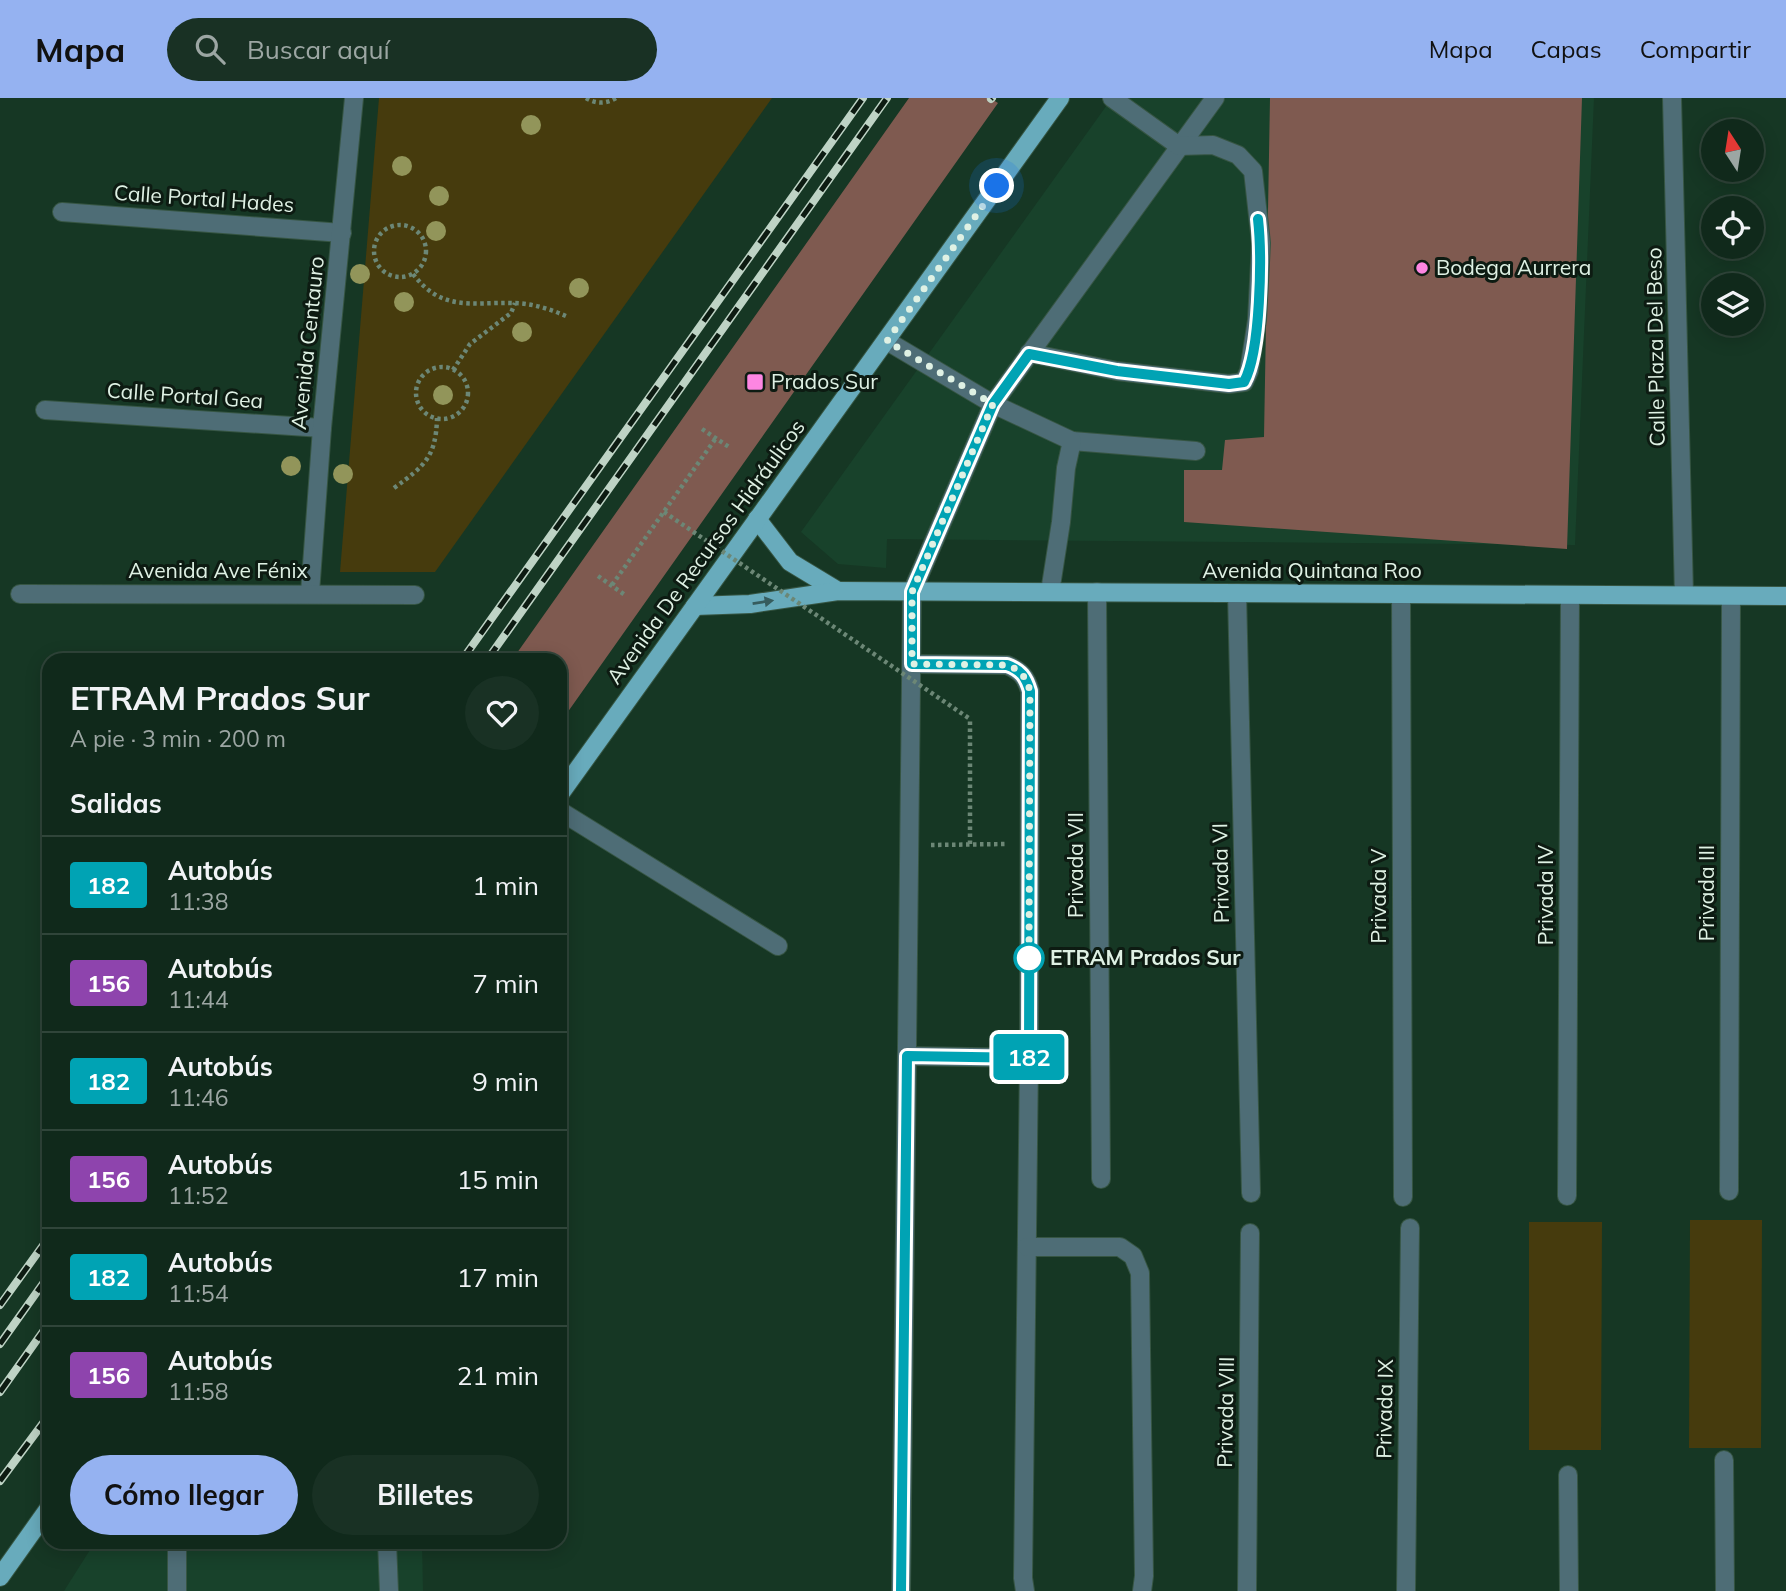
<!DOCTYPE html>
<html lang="es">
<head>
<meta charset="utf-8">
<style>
  :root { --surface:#10291b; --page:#193124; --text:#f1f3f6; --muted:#9ca6a3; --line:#30453a; --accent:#95b2f1 }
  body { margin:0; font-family:Mulish,sans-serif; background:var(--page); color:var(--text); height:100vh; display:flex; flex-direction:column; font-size:26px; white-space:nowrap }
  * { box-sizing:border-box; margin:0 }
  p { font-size:23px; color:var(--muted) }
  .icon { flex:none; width:38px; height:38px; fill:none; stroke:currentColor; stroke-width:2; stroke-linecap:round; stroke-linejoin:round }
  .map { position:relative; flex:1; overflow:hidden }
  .side { position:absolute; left:42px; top:555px; width:525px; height:896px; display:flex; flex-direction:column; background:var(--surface); border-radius:21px; box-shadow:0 4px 18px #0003,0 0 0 2px var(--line) }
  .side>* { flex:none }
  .badge { padding:0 14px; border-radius:5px; font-size:24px; line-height:46px }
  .needle { width:46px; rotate:348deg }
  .tools { position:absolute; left:1701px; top:21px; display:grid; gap:14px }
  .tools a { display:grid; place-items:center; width:63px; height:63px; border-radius:50%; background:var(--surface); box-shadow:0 4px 18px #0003,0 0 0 2px var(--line); font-size:35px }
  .you { position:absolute; width:35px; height:35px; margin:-18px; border:5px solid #fff; border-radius:50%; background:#1a73e8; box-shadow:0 0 0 10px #1a73e833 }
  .map>.badge { position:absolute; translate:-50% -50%; box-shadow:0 0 0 4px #fff }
  h2 { padding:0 28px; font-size:26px; line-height:63px }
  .round { display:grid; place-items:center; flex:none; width:74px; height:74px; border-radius:37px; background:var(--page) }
  .overview { display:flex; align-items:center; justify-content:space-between; height:119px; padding:0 28px }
  h1 { font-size:33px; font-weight:700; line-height:52px }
  .cta { display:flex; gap:14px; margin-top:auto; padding:14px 28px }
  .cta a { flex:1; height:80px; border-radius:42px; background:var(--accent); color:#111; font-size:28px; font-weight:700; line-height:80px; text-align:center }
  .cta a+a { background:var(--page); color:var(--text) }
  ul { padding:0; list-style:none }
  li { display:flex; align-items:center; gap:21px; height:98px; padding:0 28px; border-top:2px solid var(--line) }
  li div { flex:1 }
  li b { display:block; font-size:26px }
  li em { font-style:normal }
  li .badge { min-width:77px; font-weight:700; text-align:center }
  header { display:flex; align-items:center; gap:42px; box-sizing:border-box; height:98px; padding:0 35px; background:var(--accent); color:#111 }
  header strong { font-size:33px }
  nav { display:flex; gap:38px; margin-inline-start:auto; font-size:24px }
  .search { width:490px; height:63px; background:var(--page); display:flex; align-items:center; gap:18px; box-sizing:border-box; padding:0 24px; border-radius:38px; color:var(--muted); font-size:26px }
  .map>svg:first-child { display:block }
  .built { fill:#18422b }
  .green { fill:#463b0d }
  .building { fill:#7f5a50 }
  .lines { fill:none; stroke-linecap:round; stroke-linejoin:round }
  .minor-casing { stroke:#365543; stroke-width:20 }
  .major-casing { stroke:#365543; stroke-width:20 }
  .path { stroke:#6c8776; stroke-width:4.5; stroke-dasharray:3.5 3.5; stroke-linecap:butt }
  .minor { stroke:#4e6d76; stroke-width:18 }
  .major { stroke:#68abbc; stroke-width:18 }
  .rail-casing { stroke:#bed3c5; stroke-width:8 }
  .rail { stroke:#0d1b12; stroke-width:5; stroke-dasharray:16; stroke-linecap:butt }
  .path-bridge { stroke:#6c8776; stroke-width:4.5; stroke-dasharray:3.5 3.5; stroke-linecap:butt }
  .tree { fill:#92955a }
  .oneway { fill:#365c5e }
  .line-casing { stroke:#fff; stroke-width:16 }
  .line { stroke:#00a3b4; stroke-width:10 }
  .walk { stroke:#dff1e4; stroke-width:7; stroke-dasharray:0 12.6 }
  .poi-dot { fill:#fd86e2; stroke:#0d1b12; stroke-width:2.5 }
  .stop-dot { fill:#fff; stroke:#00a3b4; stroke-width:3.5 }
  .labels { text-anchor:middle; stroke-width:6; stroke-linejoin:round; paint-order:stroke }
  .street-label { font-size:21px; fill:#dff1e4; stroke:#0d1b12 }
  .poi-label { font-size:21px; fill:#dff1e4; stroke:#0d1b12; text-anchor:start }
  .stop-label { font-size:21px; font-weight:bold; fill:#dff1e4; stroke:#0d1b12; text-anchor:start }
</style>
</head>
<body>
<header>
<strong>Mapa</strong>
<div class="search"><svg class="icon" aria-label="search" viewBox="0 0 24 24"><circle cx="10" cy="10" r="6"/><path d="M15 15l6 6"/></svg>Buscar aquí</div>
<nav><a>Mapa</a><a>Capas</a><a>Compartir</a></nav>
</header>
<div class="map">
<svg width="1786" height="1493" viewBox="0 0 1786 1493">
  <rect width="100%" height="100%" fill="#163724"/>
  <g class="built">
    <path d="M1112 0H1594L1575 447 887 441 886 470 838 466 801 434Z"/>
    <path d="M95 1444H422L423 1493H64Z"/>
  </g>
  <g class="green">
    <path d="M379 0H772L435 474H340Z"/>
    <path d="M1690 1122H1762L1761 1350H1689Z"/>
    <path d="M1529 1124H1602L1601 1352H1529Z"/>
  </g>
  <g class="building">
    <path d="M909 0H990L998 5 560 625V562H512Z"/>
    <path d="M1270 0H1582L1567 451 1184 424V372H1222L1225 342 1264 339Z"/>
  </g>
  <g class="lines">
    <g class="minor-casing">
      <g id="minor">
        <path d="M1672 0 1684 497"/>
        <path d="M62 114 342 135"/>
        <path d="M887 243 993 306 1215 0"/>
        <path d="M1029 255 1117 273 1229 286 1244 284 1249 273 1257 222 1261 145 1253 73 1238 57 1213 47 1179 48 1112 0"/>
        <path d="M45 312 322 330"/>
        <path d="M1072 343 1196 353"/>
        <path d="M1097 494 1101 1081"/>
        <path d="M310 495 322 330 354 0"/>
        <path d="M1237 495 1251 1095"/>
        <path d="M20 496 415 497"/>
        <path d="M1401 496 1403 1099"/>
        <path d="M912 566 1007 567C1021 573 1026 579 1030 593L1029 960 1023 1480 1025 1493"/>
        <path d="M560 713 778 848"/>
        <path d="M907 958 1029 960"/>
        <path d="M1729 1093 1731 498"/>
        <path d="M1567 1098 1570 497"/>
        <path d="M1027 1149H1120L1133 1158 1140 1175 1144 1478 1142 1493"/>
        <path d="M1724 1362 1725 1493"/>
        <path d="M1568 1377 1569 1493"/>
        <path d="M387 1444 389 1493"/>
        <path d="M177 1493V1444"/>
        <path d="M901 1493 912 494 993 306 1072 343 1066 370 1061 424 1050 494"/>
        <path d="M1247 1493 1250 1135"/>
        <path d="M1406 1493 1410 1130"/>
      </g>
    </g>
    <g class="major-casing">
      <g id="major">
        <path d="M757 421 790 464 838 493"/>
        <path d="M695 508 750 506 838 493 1786 498"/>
        <path d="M560 696 1060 0"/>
        <path d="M0 1479 49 1410"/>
      </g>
    </g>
    <g class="path">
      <path d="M586 0C596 6 606 6 616 0"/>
      <circle cx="400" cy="153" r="26"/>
      <path d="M413 176C442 214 471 204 513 205 531 205 550 211 566 218"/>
      <circle cx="442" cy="295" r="26"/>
      <path d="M453 272 470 246 511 215 515 205"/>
      <path d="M702 331 729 349"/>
      <path d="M394 390C424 368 436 360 437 320"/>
      <path d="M598 478 625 497"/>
      <path d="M612 487 716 340"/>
      <path d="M970 746V621"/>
      <path d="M931 747 1007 746"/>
    </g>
    <use href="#minor" class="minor"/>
    <use href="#major" class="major"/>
    <g class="rail-casing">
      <g id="rail">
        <path d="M991 1 992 0"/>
        <path d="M462 562 863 0"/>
        <path d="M487 562 887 0"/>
        <path d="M0 1207 49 1139"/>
        <path d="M0 1246 49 1177"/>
        <path d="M0 1294 49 1225"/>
        <path d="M0 1383 49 1317"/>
      </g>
    </g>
    <use href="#rail" class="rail"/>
    <path class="path-bridge" d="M664 414 970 621"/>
  </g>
  <g class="tree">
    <circle cx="531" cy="27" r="10"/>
    <circle cx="402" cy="68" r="10"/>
    <circle cx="439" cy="98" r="10"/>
    <circle cx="436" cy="133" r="10"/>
    <circle cx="360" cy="176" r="10"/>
    <circle cx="579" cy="190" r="10"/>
    <circle cx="404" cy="204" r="10"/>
    <circle cx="522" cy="234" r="10"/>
    <circle cx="443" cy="297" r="10"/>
    <circle cx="291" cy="368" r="10"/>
    <circle cx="343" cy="376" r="10"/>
  </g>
  <defs><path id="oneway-solid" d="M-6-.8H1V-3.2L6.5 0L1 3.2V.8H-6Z" transform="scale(1.75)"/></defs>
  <use class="oneway" href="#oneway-solid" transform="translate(763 504) rotate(-9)"/>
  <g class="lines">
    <g class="line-casing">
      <path id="line" d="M901 1493 907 958 1029 960 1030 593C1026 579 1021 572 1007 567L912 566V494L993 306 1029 256 1117 273 1229 286 1244 284C1261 253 1262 157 1258 121"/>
    </g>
    <use href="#line" class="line"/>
    <path class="walk" d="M997 88 887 243 993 306 912 494V566L1007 567C1021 572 1026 579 1030 593L1029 860"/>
  </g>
  <g class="poi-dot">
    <circle cx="1422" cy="170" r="7"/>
    <rect x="746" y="275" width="18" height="18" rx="3.5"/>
  </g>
  <circle class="stop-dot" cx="1029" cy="860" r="14"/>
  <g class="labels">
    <g class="street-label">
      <text transform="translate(204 101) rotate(4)" y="7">Calle Portal Hades</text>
      <text transform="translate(308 245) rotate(-84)" y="7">Avenida Centauro</text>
      <text transform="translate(1656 249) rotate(-91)" y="7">Calle Plaza Del Beso</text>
      <text transform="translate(185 298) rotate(4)" y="7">Calle Portal Gea</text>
      <text transform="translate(706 454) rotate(-54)" y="7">Avenida De Recursos Hidráulicos</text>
      <text x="218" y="480">Avenida Ave Fénix</text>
      <text x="1312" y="480">Avenida Quintana Roo</text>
      <text transform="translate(1076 767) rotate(-90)" y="7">Privada VII</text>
      <text transform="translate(1221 775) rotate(-91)" y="7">Privada VI</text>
      <text transform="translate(1707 795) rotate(-90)" y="7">Privada III</text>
      <text transform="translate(1546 797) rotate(-90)" y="7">Privada IV</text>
      <text transform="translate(1379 798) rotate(-90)" y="7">Privada V</text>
      <text transform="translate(1385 1311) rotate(-89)" y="7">Privada IX</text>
      <text transform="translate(1226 1314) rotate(-89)" y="7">Privada VIII</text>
    </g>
    <g class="poi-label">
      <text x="1436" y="177">Bodega Aurrera</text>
      <text x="771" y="291">Prados Sur</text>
    </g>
    <g class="stop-label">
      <text x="1050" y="867">ETRAM Prados Sur</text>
    </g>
  </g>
</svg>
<div class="tools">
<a><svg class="needle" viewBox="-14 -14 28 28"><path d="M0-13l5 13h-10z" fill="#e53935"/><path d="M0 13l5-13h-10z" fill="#9ca6a3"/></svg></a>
<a><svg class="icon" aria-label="locate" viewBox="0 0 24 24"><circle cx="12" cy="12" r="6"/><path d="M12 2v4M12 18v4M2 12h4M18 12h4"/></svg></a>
<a><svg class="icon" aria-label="layers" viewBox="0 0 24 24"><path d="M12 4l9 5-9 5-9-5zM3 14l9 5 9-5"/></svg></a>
</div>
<div class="you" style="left:997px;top:88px"></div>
<b class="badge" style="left:1029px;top:959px;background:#00a3b4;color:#fff">182</b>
<section class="side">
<div class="overview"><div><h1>ETRAM Prados Sur</h1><p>A pie · 3 min · 200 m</p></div><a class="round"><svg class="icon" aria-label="heart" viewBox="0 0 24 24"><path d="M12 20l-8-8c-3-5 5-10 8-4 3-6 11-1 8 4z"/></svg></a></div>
<h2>Salidas</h2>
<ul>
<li><span class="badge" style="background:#00a3b4;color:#fff">182</span><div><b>Autobús</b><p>11:38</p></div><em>1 min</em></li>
<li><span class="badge" style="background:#8e44ad;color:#fff">156</span><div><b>Autobús</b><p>11:44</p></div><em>7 min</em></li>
<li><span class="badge" style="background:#00a3b4;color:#fff">182</span><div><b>Autobús</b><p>11:46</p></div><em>9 min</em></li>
<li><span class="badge" style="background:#8e44ad;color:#fff">156</span><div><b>Autobús</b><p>11:52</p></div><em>15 min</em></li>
<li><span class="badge" style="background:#00a3b4;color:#fff">182</span><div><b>Autobús</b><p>11:54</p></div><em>17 min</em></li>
<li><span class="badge" style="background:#8e44ad;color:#fff">156</span><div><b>Autobús</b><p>11:58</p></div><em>21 min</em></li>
</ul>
<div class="cta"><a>Cómo llegar</a><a>Billetes</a></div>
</section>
</div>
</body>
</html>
